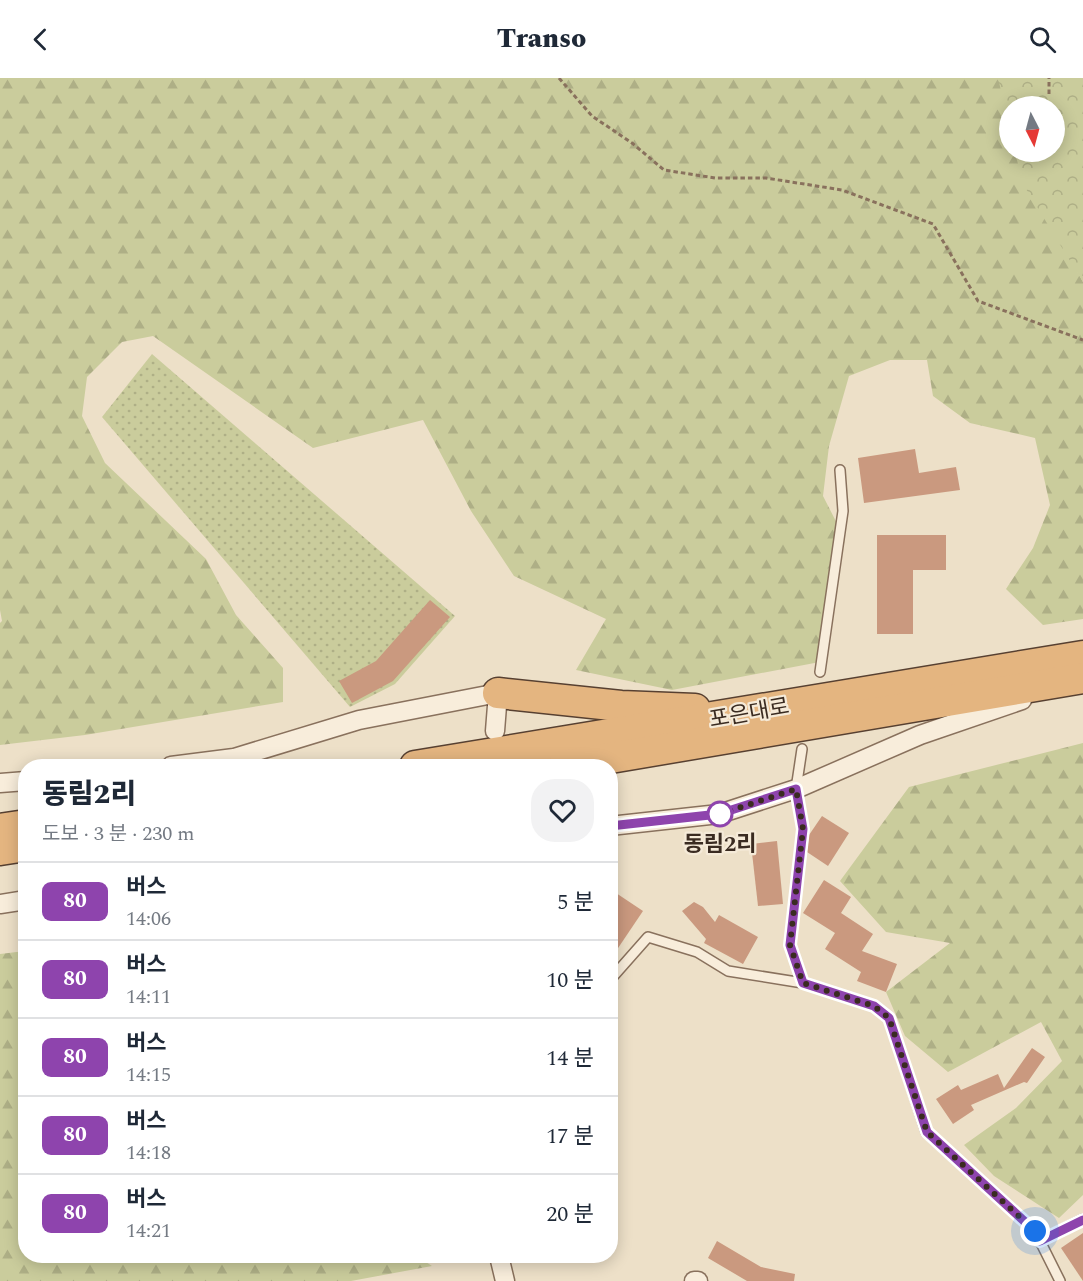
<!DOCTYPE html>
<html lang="ko">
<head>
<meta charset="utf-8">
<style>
  :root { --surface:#fff; --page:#f2f2f3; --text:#1f2937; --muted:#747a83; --line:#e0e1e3 }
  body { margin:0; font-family:Spectral,"Noto Sans KR",serif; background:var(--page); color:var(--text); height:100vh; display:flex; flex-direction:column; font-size:22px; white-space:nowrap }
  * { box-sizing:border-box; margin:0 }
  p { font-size:20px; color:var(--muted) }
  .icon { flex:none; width:33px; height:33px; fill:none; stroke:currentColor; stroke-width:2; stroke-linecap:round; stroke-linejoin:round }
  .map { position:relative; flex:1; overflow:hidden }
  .side { position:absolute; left:18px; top:681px; width:600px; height:504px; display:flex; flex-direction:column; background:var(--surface); border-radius:24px; box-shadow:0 3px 15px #0003 }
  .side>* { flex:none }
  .badge { padding:0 12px; border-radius:9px; font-size:21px; line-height:39px }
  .needle { width:39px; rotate:174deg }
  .controls { position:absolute; left:999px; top:18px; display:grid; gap:12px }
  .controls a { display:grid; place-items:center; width:66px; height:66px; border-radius:50%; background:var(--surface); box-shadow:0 3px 15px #0003; font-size:30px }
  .you { position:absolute; width:30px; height:30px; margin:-15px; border:4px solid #fff; border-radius:50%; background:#1a73e8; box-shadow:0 0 0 9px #1a73e833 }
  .map>.badge { position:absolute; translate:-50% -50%; box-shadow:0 0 0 3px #fff }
  .round { display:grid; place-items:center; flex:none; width:63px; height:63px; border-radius:24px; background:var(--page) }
  .overview { display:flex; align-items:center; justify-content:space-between; height:102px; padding:0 24px }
  h1 { font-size:28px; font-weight:800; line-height:45px }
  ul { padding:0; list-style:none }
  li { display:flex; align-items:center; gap:18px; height:78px; padding:0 24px; border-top:2px solid var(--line) }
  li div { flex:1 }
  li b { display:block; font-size:22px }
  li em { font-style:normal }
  li .badge { min-width:66px; font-weight:700; text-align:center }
  header { display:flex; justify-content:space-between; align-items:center; height:78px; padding:0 24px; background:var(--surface); font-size:27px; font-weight:800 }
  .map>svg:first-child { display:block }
  .grass { fill:url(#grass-dots) }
  .forest { fill:url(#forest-firs) }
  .park { fill:url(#park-crowns) }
  .building { fill:#ca997f }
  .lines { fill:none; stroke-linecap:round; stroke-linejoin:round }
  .service-casing { stroke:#89715d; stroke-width:12 }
  .minor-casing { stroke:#89715d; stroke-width:21 }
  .trunk-casing { stroke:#574031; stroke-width:33 }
  .path { stroke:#89715d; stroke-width:3; stroke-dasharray:4.5 3; stroke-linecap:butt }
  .service { stroke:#f8eddb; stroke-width:9 }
  .minor { stroke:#f8eddb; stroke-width:18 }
  .trunk { stroke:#e4b580; stroke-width:30 }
  .line-casing { stroke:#fff; stroke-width:14 }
  .line { stroke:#8e44ad; stroke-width:9 }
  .walk { stroke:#3a2b21; stroke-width:6; stroke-dasharray:0 10.8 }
  .stop-dot { fill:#fff; stroke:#8e44ad; stroke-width:3 }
  .labels { text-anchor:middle; stroke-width:4.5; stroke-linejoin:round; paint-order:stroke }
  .street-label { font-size:22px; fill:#3a2b21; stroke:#f5ead8 }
  .stop-label { font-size:22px; font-weight:bold; fill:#3a2b21; stroke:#f5ead8 }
</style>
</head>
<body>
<header><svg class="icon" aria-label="back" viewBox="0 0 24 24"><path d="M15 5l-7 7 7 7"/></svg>Transo<svg class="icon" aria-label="search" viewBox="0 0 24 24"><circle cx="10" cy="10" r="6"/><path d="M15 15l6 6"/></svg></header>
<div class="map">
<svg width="1083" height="1203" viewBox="0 0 1083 1203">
  <defs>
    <pattern id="grass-dots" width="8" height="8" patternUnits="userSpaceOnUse" patternTransform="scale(1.5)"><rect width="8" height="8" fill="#cacc9c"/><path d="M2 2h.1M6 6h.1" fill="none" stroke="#aeaf86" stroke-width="1.8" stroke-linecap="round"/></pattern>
    <pattern id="forest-firs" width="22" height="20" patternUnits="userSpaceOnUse" patternTransform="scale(1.5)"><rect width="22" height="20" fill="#cacc9c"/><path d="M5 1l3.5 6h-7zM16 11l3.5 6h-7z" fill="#aeaf86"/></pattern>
    <pattern id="park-crowns" width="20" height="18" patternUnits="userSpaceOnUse" patternTransform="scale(1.5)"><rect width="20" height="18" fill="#cacc9c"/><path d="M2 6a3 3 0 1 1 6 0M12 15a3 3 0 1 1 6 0" fill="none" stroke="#aeaf86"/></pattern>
  </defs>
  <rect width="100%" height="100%" fill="#ede0c8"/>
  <path class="grass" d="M152 276 455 538 395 606 350 629 102 339Z"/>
  <g class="forest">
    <path d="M0 0H1003L1009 39 1010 74H1019L1027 100 1083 204V541L1043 547 1006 511 1033 470 1050 427 1035 360 970 345 933 318 927 282H890L849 298 829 368 823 418 845 461 831 524 825 583 672 612 576 592 606 541 514 498 471 433 423 342 313 370 153 258 122 264 87 299 82 338 105 385 206 481 236 537 283 590V624L85 657 0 667V545L2 543 0 532Z"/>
    <path d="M1083 665V1117L1059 1140 994 1098 964 1067 1016 1030 1062 983 1041 944 948 994 905 958 886 914 950 865 886 854 840 803 909 709Z"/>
    <path d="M25 873 26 1178H417L432 1188 351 1203H0V876Z"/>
  </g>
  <path class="park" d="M1002 0H1083V204L1023 106 1015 74H1054V28H1010L1009 48 999 4Z"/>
  <g class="building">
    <path d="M915 371 919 395 956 389 960 412 864 425 858 380Z"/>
    <path d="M877 457H946V492H913V556H877Z"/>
    <path d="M430 522 450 539 393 603 352 625 339 603 376 583Z"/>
    <path d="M822 738 849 755 828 788 807 774 809 757Z"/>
    <path d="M777 763 783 826 758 828 751 766Z"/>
    <path d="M824 802 851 819 841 835 873 856 862 873 897 886 886 914 857 903 861 894 825 871 835 855 803 835Z"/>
    <path d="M610 811 643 833 610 882Z"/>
    <path d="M694 824 703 829 715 844 719 837 758 859 743 886 704 865 706 861 682 833Z"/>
    <path d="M1032 970 1045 979 1027 1005 1024 1004 971 1027 974 1032 953 1046 936 1021 958 1007 961 1012 998 996 1004 1010Z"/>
    <path d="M1083 1155V1203L1061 1170Z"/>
    <path d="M717 1163 761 1189 795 1196 794 1203H747L708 1180Z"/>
  </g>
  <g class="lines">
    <g class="service-casing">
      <g id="service">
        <path d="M820 594 843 433 840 392"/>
        <path d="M802 671 796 711 803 751 790 867 803 905"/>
        <path d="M610 902 648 859 697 874 728 893 803 905 874 928 889 940 926 1054 1035 1153 1060 1203"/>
        <path d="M1040 1163 1083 1141"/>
      </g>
    </g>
    <g class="minor-casing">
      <g id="minor">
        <path d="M171 688 234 680 359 642 498 615 495 653"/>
        <path d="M0 705 26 703"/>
        <path d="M610 748 719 736 796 711 920 657 1022 622"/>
        <path d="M0 826 26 822"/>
        <path d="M499 1178 505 1203"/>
        <path d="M694 1203H698"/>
      </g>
    </g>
    <g class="trunk-casing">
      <g id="trunk">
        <path d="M498 615 621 628 695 631"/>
        <path d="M415 688 1083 578"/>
        <path d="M563 688 1083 600"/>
        <path d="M0 751 26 747"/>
        <path d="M0 772 26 768"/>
      </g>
    </g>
    <g class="path">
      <path d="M559 0 592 38 632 65 664 92 715 100H766L842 112 933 146 978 223 1083 262"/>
      <path d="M1049 16V0"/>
    </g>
    <use href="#service" class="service"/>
    <use href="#minor" class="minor"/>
    <use href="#trunk" class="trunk"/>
  </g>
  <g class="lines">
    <g class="line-casing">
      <path id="line" d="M610 748 719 736 796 711 803 751 790 867 803 905 874 928 889 940 927 1054 1035 1153 1040 1163 1083 1142"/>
    </g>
    <use href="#line" class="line"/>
    <path class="walk" d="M720 736 796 711 803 751 790 867 803 905 874 928 889 940 927 1054 1035 1153"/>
  </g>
  <circle class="stop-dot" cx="720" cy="736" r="12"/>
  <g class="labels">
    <g class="street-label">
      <text transform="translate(749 634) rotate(-10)" y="8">포은대로</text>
    </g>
    <g class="stop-label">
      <text x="720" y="773">동림2리</text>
    </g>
  </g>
</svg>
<div class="controls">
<a><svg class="needle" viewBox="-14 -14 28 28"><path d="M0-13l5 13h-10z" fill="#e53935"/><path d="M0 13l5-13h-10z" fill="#747a83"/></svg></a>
</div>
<div class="you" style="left:1035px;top:1153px"></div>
<section class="side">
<div class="overview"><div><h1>동림2리</h1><p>도보 · 3 분 · 230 m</p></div><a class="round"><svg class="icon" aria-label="heart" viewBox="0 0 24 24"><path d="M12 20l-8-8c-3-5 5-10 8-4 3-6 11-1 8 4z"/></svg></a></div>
<ul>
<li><span class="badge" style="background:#8e44ad;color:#fff">80</span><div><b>버스</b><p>14:06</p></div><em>5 분</em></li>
<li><span class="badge" style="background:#8e44ad;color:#fff">80</span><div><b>버스</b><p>14:11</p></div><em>10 분</em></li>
<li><span class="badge" style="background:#8e44ad;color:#fff">80</span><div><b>버스</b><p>14:15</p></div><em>14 분</em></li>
<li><span class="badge" style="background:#8e44ad;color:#fff">80</span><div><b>버스</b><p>14:18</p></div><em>17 분</em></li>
<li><span class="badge" style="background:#8e44ad;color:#fff">80</span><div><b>버스</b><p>14:21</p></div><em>20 분</em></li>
</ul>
</section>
</div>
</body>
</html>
